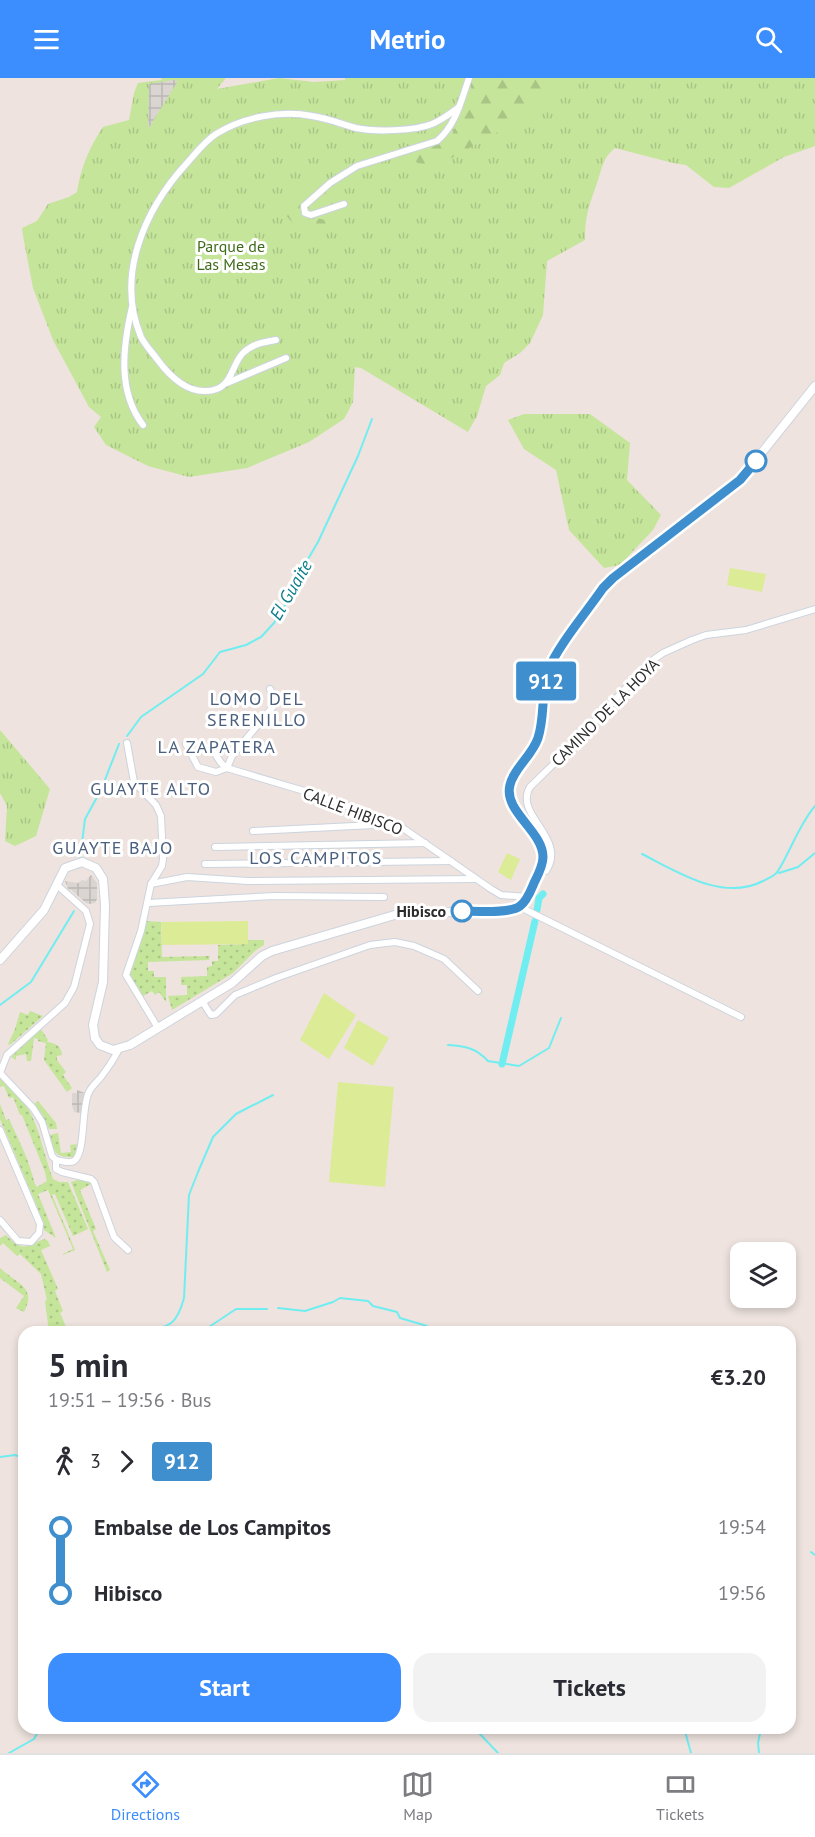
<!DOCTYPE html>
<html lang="en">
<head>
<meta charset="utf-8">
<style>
  :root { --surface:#fff; --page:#f2f2f3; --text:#2b2b33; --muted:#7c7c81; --line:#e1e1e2; --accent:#3c8dfd }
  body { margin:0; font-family:"PT Sans",sans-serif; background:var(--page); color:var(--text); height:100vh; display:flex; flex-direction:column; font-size:22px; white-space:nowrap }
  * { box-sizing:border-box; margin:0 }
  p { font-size:20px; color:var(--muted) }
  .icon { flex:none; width:33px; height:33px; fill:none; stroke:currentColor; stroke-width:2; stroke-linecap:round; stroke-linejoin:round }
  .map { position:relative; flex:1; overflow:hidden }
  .details { position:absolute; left:18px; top:1248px; width:778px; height:408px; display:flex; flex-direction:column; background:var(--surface); border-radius:18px; box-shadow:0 3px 9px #0003 }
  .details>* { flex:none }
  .badge { padding:0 12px; border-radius:4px; font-size:21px; line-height:39px }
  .fabs { position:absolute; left:730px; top:1164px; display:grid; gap:12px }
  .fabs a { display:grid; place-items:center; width:66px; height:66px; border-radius:12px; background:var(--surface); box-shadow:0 3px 9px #0003; font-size:30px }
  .map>.badge { position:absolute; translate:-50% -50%; box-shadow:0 0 0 3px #fff }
  .legs { display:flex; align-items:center; gap:9px; height:66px; padding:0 30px; font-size:20px }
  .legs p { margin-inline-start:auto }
  .overview { display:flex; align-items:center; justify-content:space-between; height:102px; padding:0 30px }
  h1 { font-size:33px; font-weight:700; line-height:45px }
  .action { display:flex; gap:12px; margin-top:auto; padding:12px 30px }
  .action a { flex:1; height:69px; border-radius:18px; background:var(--accent); color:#fff; font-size:24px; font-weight:700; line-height:69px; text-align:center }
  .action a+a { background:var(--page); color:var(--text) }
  ul { padding:0 30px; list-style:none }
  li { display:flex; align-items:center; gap:21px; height:66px; font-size:22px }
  li i { display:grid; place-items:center; width:9px; height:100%; margin:0 8px; background:currentColor }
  li i::after { content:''; width:15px; height:15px; margin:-8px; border:4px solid; border-radius:50%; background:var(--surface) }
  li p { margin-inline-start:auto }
  li:first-child i { background:linear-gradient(#0000 50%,currentColor 0) }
  li:last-child i { background:linear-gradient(currentColor 50%,#0000 0) }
  header { display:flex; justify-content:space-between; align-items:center; height:78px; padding:0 30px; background:var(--accent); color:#fff; font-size:27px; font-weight:700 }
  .dock { display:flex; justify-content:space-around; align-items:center; height:84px; border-top:2px solid var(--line); background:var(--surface); font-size:16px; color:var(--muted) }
  .dock a { display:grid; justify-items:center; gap:3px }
  .dock .active { color:var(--accent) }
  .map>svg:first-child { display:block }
  .grass { fill:url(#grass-tufts) }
  .forest { fill:url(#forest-firs) }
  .garden { fill:url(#garden-dots) }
  .pitch { fill:#dcec96 }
  .plaza { fill:url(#plaza-grid) }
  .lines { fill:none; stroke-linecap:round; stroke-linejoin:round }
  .stream { stroke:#70edf1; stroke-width:2 }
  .canal { stroke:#70edf1; stroke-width:7 }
  .street-casing { stroke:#ccd4de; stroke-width:8 }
  .secondary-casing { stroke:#ccd4de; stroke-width:10 }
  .street { stroke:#fff; stroke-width:6 }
  .secondary { stroke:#fff; stroke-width:8 }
  .line-1-casing { stroke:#fff; stroke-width:14 }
  .line-1 { stroke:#3f8fcf; stroke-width:9 }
  .stop-1-dot { fill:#fff; stroke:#3f8fcf; stroke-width:3 }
  .labels { text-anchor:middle; stroke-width:6; stroke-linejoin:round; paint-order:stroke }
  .park-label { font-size:16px; fill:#3e6b19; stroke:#fff }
  .street-label { font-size:16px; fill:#2c2c2c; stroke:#fff }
  .stop-label { font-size:16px; font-weight:bold; fill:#2c2c2c; stroke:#fff; text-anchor:end }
  .water-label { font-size:18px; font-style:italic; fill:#0c7d8b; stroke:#fff }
  .neighbourhood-label { font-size:18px; letter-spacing:1.5px; fill:#4b607e; stroke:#fff }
</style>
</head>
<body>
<header><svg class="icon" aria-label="menu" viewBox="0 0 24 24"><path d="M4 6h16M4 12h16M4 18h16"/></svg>Metrio<svg class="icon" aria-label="search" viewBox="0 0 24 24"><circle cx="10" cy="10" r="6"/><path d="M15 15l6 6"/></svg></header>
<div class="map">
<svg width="815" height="1675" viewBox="0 0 815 1675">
  <defs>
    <pattern id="grass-tufts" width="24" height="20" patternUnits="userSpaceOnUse" patternTransform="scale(1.5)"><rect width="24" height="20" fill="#c5e59a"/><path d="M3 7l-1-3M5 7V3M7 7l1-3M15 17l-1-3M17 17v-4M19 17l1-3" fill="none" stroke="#a9c585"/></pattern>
    <pattern id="forest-firs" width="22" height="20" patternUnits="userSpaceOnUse" patternTransform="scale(1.5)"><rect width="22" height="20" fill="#c5e59a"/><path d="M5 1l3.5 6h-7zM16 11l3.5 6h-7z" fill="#a9c585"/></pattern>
    <pattern id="garden-dots" width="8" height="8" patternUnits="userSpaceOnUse" patternTransform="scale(1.5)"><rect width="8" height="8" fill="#c5e59a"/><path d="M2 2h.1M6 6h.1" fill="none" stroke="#a9c585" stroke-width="1.8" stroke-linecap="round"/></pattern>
    <pattern id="plaza-grid" width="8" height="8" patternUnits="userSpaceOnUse" patternTransform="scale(1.5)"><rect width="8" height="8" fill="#dad5d1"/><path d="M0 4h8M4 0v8" fill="none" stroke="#bbb7b4"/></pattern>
  </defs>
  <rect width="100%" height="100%" fill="#eee3de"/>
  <g class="grass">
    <path d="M162 0H226L217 11 279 0 314 4 345 2V0H815V68L784 79 729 110 714 109 686 87 673 85 615 70C603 80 603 87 598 102 590 126 585 135 585 162L547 183 543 237 530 265 520 275 504 285 500 297 486 308 477 338 468 354 361 290 355 289 353 324 344 341 309 364 247 390 189 399 148 388 106 367 94 349 101 339 89 329 53 262 33 210 23 158 22 150 37 143 48 126 69 119 77 114C81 89 89 70 103 49L129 42 134 15 138 5 161 2Z"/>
    <path d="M524 336H590L630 365 627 402 661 437 653 452 620 487 604 490 569 452 556 392 524 371 508 342Z"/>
    <path d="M0 652 50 711 36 758 15 768 5 763 7 728 0 715Z"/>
  </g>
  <g class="forest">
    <path d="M473 0H535L538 6 542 0H557L546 21 524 35 505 50 432 91 418 84 398 85 397 80 433 69 453 55 460 35 484 15 474 14 470 8Z"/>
    <path d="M357 92V99L350 110 339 112 331 126 312 133 307 130 334 106Z"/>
    <path d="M312 102 320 109 300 126 297 131 302 141C310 143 316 139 324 142L328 150 320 155C306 152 294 149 286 137 290 122 299 111 312 102Z"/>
  </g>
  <g class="garden">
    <path d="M146 843 161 844 162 879 210 878 209 882 148 884V893H154V899H166V924L159 914 155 917 152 913 141 919 128 897Z"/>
    <path d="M248 862H264V867L256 872 233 895 172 932 168 918 187 917V907H181V899L207 898V889L212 888V883H218V867L247 866Z"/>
    <path d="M30 933 43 938 10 967 8 966 15 951 20 934 28 937Z"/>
    <path d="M41 951 48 962 47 964C56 965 61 968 62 977L57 978V982L66 994 63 997 72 1010 67 1014 44 982 46 965 38 963V961L34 960 31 983H27L26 976 16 978V982L11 979Z"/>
    <path d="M0 1001H3C38 1029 39 1063 53 1101L59 1104H68L88 1151 73 1158 55 1116 52 1117 75 1172 63 1177V1176L73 1171 48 1112 38 1116 56 1160 44 1152 38 1131 0 1041V1026L6 1042 9 1041C17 1059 27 1077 32 1096 34 1101 33 1104 37 1109L47 1103 45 1094 22 1037H20L13 1019 9 1020 4 1008 0 1009Z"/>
    <path d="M38 1023 56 1045 57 1051H49L42 1036 34 1026Z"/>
    <path d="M58 1055 61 1075 71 1074 70 1067 77 1066 74 1079C55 1080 54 1074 50 1057Z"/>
    <path d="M81 1101 88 1103 91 1106 80 1112 96 1151 93 1153 110 1192 107 1194 71 1104Z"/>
    <path d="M6 1157C23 1174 25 1169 44 1161L48 1163 50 1168 41 1172 58 1211 55 1213 63 1233 60 1235 66 1249 61 1254H49L45 1223 47 1222 41 1196 20 1176 17 1178 3 1165 0 1168V1160Z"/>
    <path d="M0 1190C17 1206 37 1209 24 1234L16 1230 24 1218 0 1200Z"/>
  </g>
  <g class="pitch">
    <path d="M730 490 766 496 762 514 727 507Z"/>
    <path d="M507 775 520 781 511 802 498 794Z"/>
    <path d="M248 843V866L162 867 161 844Z"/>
    <path d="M324 915 356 937 329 981 300 962Z"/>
    <path d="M358 942 389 960 373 988 344 970Z"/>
    <path d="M338 1004 394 1009 385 1109 329 1104Z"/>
  </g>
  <g class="plaza">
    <path d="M173 2 178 3 148 51 149 6Z"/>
    <path d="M91 797 97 805V821L95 825 90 826 86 825 70 811 69 813 65 803 78 805 82 802 86 803Z"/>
    <path d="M77 1012 85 1015 81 1035 74 1034 72 1027V1015H77Z"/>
  </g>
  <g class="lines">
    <g class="stream">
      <path d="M127 658 141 639 203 596 220 574 246 567 261 559 274 545 287 524 294 505 318 464 358 378 372 341"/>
      <path d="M642 776C678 794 723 824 763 803 769 800 775 798 778 793 791 772 799 747 815 728"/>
      <path d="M80 781 85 741 101 712 119 666"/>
      <path d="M779 795 798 789 815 775"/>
      <path d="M0 927 31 904 74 833"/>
      <path d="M448 967C465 968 476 970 488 983L519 988 549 970 561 940"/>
      <path d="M278 1230 305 1233 333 1224 340 1220 368 1223 373 1228 397 1234 400 1240 427 1248"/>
      <path d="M144 1252C170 1250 177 1246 184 1220L189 1117 198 1094 213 1059 236 1036 273 1017"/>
      <path d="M149 1253 157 1254"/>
      <path d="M198 1254 206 1251 236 1231H267"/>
      <path d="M0 1379 15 1377 24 1380"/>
      <path d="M811 1474 815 1477"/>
      <path d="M684 1650 691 1675"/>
      <path d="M479 1655 498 1675"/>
      <path d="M9 1675 34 1661 40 1650"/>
      <path d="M759 1675 758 1665 761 1650"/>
    </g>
    <g class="canal">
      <path d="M537 832 539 820 543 816"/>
      <path d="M502 986 535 843"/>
    </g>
    <g class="street-casing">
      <g id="street">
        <path d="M344 126 311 137 305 135 304 128 330 105 357 88 437 63C456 47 461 23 469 0"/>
        <path d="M132 229C123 268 117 313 143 347"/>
        <path d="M276 262C264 264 252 266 243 275 230 288 233 314 204 313 184 313 168 296 157 281 152 274 145 267 141 259 115 197 145 131 187 85 196 75 205 63 216 56 243 39 281 32 312 38 327 40 341 46 356 50 374 54 415 53 432 46 442 42 451 35 459 29"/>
        <path d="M227 305 286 280"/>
        <path d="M127 665 134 704 156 727 161 738 163 781 162 788 151 806 141 853 126 897 158 950"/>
        <path d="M186 666 198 689 216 694 227 690 232 678 276 625 270 611"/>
        <path d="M210 668 221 685 227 690 311 715 397 746 491 811 501 817 527 819"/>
        <path d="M253 753 394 746"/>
        <path d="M215 769 425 765"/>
        <path d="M205 786 451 783"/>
        <path d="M539 794 546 793C568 760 513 737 530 709L571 669 650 584 663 575 692 562 706 557 746 552 815 531"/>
        <path d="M151 806 187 799 248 803 476 801"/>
        <path d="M148 825 274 818 384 819"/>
        <path d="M520 829 741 939"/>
        <path d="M202 923 211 937 216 936 235 917 276 900 370 867 395 864 414 868 444 881 478 913"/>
        <path d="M0 995 7 977 65 925 74 909 90 846 86 833 57 807"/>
        <path d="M0 995 33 1030 42 1044 52 1078 56 1082V1091L62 1094 91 1101 94 1104 114 1159 128 1172"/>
        <path d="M0 1052 40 1146 39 1155 31 1164 18 1163 0 1142"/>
        <path d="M56 1082C61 1083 70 1086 74 1083 86 1075 81 1028 89 1014 91 1009 97 1004 101 999 108 990 114 981 119 971"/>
      </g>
    </g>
    <g class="secondary-casing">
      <path id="secondary" d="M0 882 44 832 65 790 82 784 96 790 103 801 105 827 103 904 93 947 95 960 100 967 113 972 130 967 232 905 262 878 272 873 398 836 509 832C523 829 527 820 533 808 551 770 539 766 518 734 514 727 509 722 509 714 509 694 530 679 537 662 546 640 542 616 548 594 554 572 589 531 603 510L613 500 740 402 815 308"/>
    </g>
    <use href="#street" class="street"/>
    <use href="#secondary" class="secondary"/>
  </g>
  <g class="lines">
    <g class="line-1-casing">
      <path id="line-1" d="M462 833C476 833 510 836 520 828 527 823 531 812 534 805 538 797 543 788 543 779 543 753 503 733 510 707 514 690 532 678 538 660 545 639 541 615 548 593 556 570 588 532 603 510L613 500 740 402 756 383"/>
    </g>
    <use href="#line-1" class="line-1"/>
  </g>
  <g class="stop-1-dot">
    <circle cx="756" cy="383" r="10"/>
    <circle cx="462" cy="833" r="10"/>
  </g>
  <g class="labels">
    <g class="park-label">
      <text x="231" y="174">Parque de<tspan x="231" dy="18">Las Mesas</tspan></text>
    </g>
    <g class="street-label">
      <text transform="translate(605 634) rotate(-45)" y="6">CAMINO DE LA HOYA</text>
      <text transform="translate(353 733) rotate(21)" y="6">CALLE HIBISCO</text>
    </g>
    <g class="stop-label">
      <text x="446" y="839">Hibisco</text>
    </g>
    <g class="water-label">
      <text transform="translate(291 512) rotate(-60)" y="6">El Guaite</text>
    </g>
    <g class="neighbourhood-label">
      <text x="257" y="627">LOMO DEL<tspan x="257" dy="21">SERENILLO</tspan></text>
      <text x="217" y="675">LA ZAPATERA</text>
      <text x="151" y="717">GUAYTE ALTO</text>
      <text x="113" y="776">GUAYTE BAJO</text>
      <text x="316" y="786">LOS CAMPITOS</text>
    </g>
  </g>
</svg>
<div class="fabs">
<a><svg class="icon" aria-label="layers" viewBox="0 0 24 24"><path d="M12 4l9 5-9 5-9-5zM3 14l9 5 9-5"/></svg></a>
</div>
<b class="badge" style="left:546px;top:603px;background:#3f8fcf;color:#fff">912</b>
<section class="details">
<div class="overview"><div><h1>5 min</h1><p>19:51 – 19:56 · Bus</p></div><b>€3.20</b></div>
<div class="legs"><svg class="icon" aria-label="walk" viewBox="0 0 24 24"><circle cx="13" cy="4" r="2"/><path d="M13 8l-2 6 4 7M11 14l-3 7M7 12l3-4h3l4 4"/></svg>3<svg class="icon" aria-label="forward" viewBox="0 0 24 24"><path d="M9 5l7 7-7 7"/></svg><b class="badge" style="background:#3f8fcf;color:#fff">912</b></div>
<ul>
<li><i style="color:#3f8fcf"></i><b>Embalse de Los Campitos</b><p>19:54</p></li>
<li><i style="color:#3f8fcf"></i><b>Hibisco</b><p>19:56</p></li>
</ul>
<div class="action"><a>Start</a><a>Tickets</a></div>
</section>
</div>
<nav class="dock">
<a class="active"><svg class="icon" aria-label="directions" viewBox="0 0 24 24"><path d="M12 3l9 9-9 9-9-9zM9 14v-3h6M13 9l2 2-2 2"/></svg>Directions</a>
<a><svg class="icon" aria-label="map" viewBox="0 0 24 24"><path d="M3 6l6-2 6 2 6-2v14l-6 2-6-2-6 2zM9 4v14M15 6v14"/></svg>Map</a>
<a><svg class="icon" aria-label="tickets" viewBox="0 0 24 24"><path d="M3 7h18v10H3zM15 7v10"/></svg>Tickets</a>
</nav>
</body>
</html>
